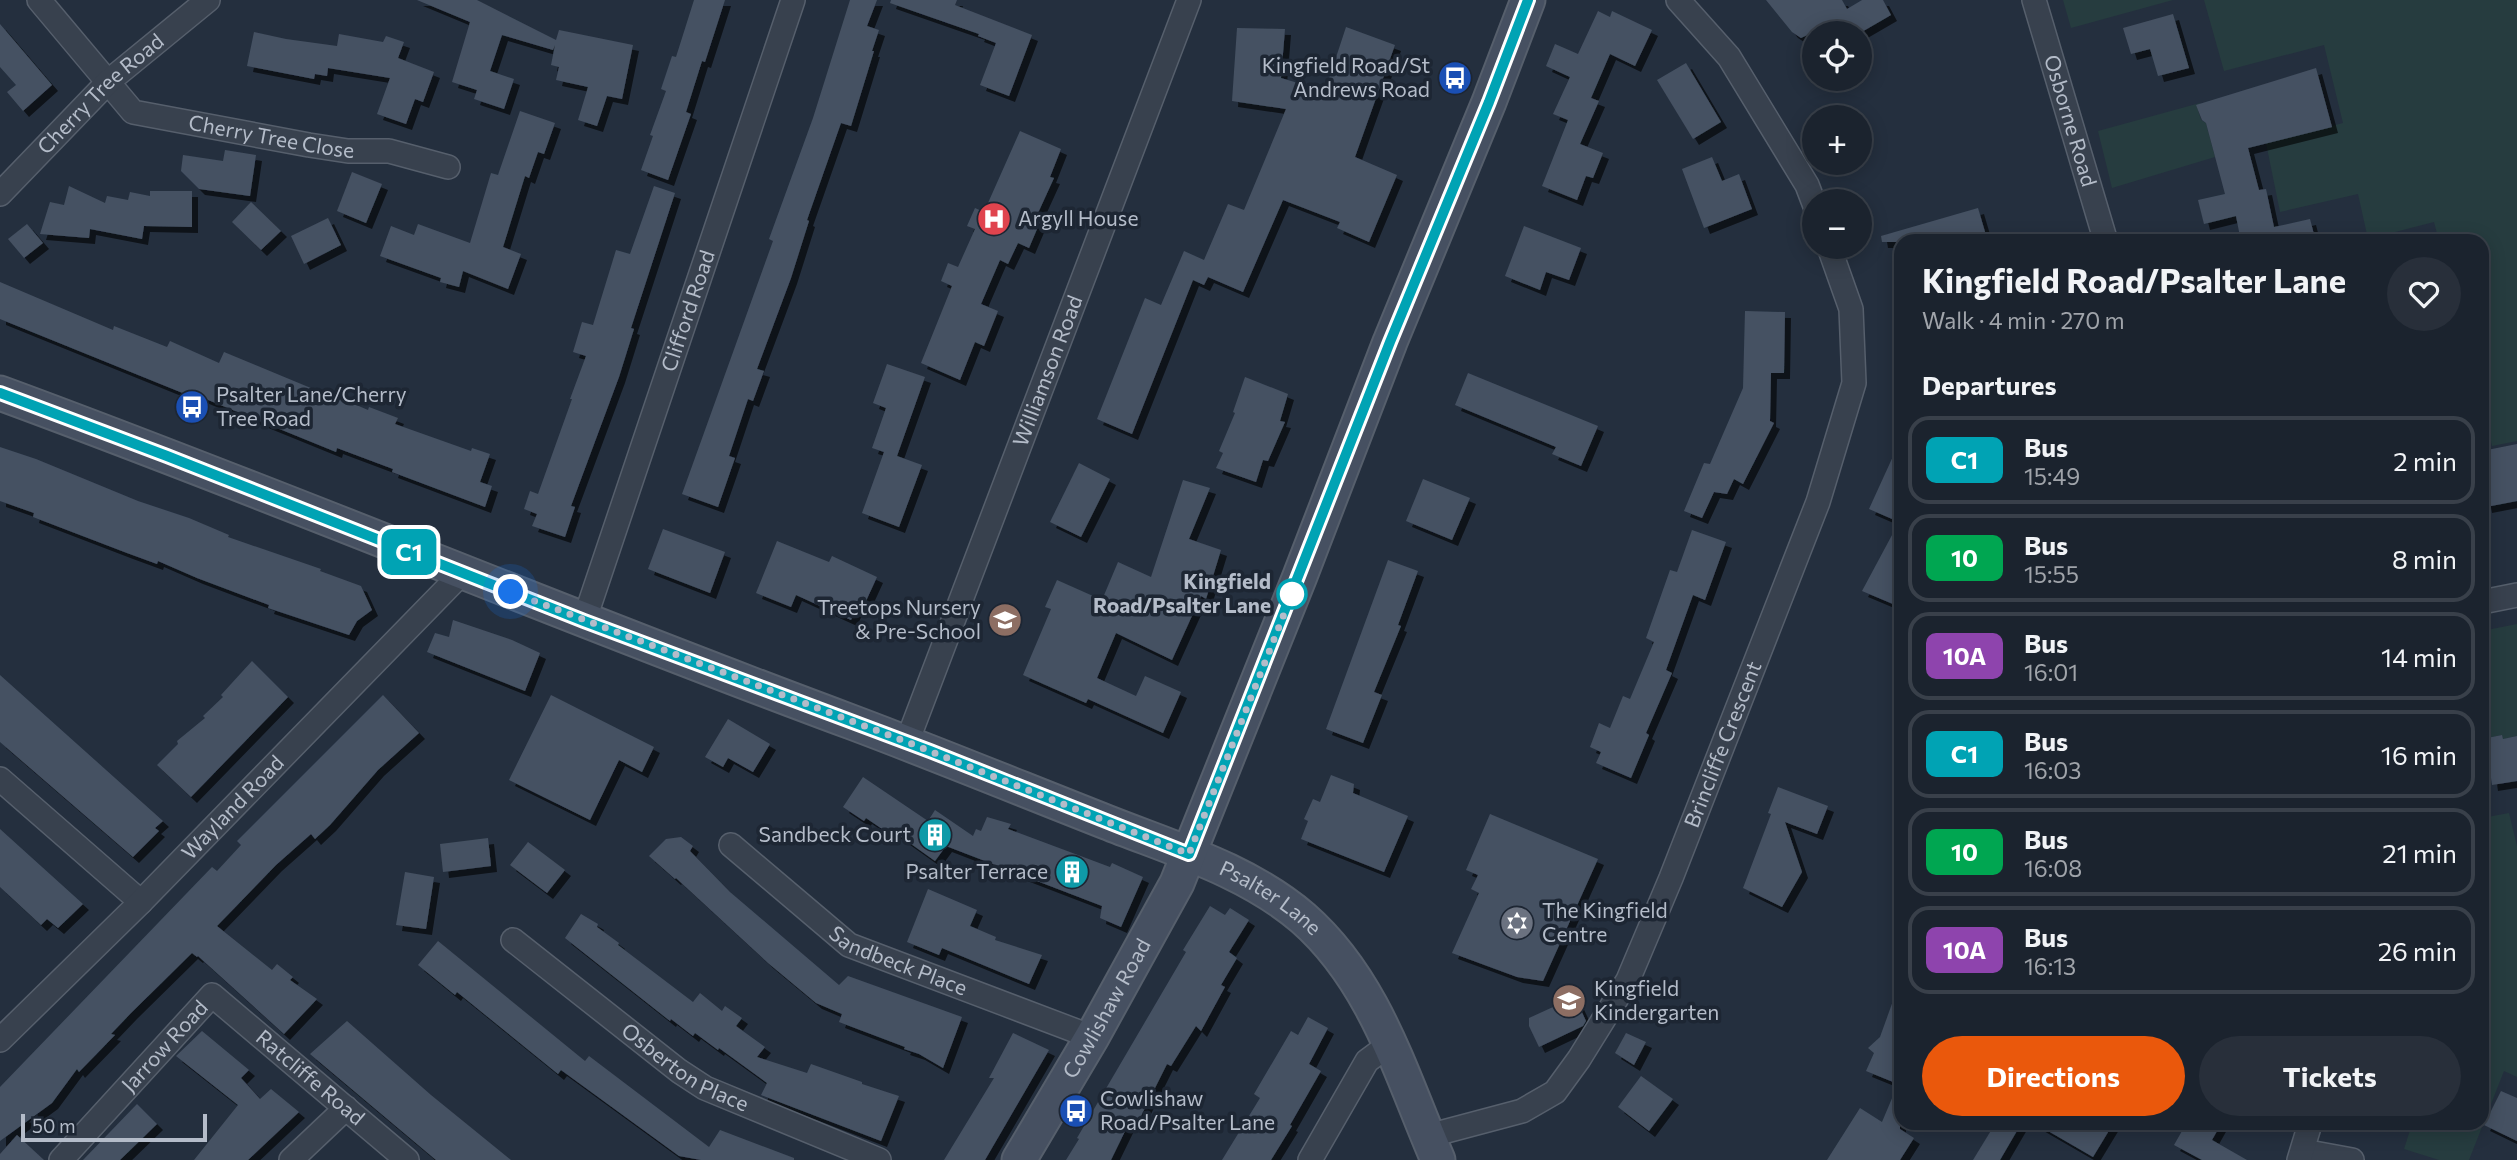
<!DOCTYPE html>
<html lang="en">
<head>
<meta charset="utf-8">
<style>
  :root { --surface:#1b232e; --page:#282f3a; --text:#f1f3f6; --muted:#a0a4aa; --line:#39404a; --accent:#ea580c }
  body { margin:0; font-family:Commissioner,sans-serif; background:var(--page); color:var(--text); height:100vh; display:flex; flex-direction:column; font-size:26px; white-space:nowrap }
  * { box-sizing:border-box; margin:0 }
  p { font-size:23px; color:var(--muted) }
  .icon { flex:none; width:38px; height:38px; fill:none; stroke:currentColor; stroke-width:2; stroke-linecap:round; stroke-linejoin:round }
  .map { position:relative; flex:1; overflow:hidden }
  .drawer { position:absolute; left:1894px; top:234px; width:595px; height:896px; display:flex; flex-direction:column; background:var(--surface); border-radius:21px; box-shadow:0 4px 18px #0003,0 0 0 2px var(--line) }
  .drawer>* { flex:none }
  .badge { padding:0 14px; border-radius:10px; font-size:24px; line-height:46px }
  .fabs { position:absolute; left:1802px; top:21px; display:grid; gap:14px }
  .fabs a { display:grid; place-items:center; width:70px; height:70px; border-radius:50%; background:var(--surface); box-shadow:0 4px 18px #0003,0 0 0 2px var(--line); font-size:35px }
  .scale { position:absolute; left:21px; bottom:18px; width:186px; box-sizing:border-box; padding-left:7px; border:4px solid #b4bcc9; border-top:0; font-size:19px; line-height:24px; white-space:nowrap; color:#b4bcc9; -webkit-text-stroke:5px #1d2633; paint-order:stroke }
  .you { position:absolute; width:35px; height:35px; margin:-18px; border:5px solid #fff; border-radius:50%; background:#1a73e8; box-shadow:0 0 0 10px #1a73e833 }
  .map>.badge { position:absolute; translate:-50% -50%; box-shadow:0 0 0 4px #fff }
  h2 { padding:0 28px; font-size:26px; line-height:63px }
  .round { display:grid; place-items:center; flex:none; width:74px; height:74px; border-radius:37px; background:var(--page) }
  .overview { display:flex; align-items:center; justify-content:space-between; height:119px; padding:0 28px }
  h1 { font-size:33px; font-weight:700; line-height:52px }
  .action { display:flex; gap:14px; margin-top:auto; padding:14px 28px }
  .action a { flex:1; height:80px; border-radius:42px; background:var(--accent); color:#fff; font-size:28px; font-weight:700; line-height:80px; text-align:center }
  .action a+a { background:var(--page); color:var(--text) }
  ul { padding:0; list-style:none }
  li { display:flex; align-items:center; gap:21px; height:88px; margin:0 14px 10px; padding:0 14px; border:4px solid var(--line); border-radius:21px }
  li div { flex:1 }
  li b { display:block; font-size:26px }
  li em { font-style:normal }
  li .badge { min-width:77px; font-weight:700; text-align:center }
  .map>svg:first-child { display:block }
  .green { fill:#263c3f }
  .building { fill:#455162; filter:url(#shadow) }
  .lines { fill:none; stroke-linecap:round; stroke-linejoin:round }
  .street-casing { stroke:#565f6c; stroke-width:26 }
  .secondary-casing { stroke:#565f6c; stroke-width:37 }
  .street { stroke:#38414e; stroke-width:23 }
  .secondary { stroke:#465061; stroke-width:33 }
  .line-casing { stroke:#fff; stroke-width:16 }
  .line { stroke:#00a3b4; stroke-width:10 }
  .walk { stroke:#b4bcc9; stroke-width:7; stroke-dasharray:0 12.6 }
  .stop-dot { fill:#fff; stroke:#00a3b4; stroke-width:3.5 }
  .labels { text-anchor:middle; stroke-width:7; stroke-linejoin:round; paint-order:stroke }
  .poi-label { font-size:21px; fill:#b4bcc9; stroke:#1d2633; text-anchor:start }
  .street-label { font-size:21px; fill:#b4bcc9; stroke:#1d2633 }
  .stop-label { font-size:21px; font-weight:bold; fill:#b4bcc9; stroke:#1d2633; text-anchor:end }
</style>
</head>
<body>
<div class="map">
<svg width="2517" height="1160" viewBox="0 0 2517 1160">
  <defs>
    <filter id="shadow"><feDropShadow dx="6" dy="6" stdDeviation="0" flood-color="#0009"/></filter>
  </defs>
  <rect width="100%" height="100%" fill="#242f3e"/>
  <g class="green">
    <path d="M2063 0H2173L2071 28Z"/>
    <path d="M2204 0H2517V441L2492 446 2489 433 2482 428V242L2439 241 2434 222 2368 239 2358 194 2280 212 2266 143 2343 123 2324 45 2224 71Z"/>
    <path d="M2200 103 2198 110 2201 120 2206 123 2215 157 2112 188 2098 131Z"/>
    <path d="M2517 624V736L2503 739 2502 735 2482 739V631Z"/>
    <path d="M2509 813 2517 846V1077L2504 1071 2469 1160H2439L2404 1149 2412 1124H2482V818Z"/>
  </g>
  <g class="building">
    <path d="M417 0H477L556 40 559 30 633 45 622 99 607 96 597 126 578 120 588 87 556 80 559 67 551 65 555 45 553 50 502 35 490 71 514 79 504 109 474 99 477 90 452 82 470 22Z"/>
    <path d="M694 0H725L705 62 702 61 686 112 691 114 668 180 641 170 653 136 650 135 666 91 661 89 672 56 676 57Z"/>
    <path d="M850 0H877L867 26 879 30 872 51H874L851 126 841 123 807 220 809 221 791 278 757 369 764 371 753 401 748 399 729 456 735 458 718 507 682 494 773 241 769 239 813 118Z"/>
    <path d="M891 0H957L955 5 1032 35 1009 96 980 85 996 43 978 36 979 34 890 3Z"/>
    <path d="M1766 0H1842L1847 9 1862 0H1883L1891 15 1860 33H1828L1824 27 1801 38 1792 32Z"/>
    <path d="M1598 11 1610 17 1612 11 1652 30 1635 66 1610 54 1591 98 1599 101 1580 144 1603 153 1593 178 1586 176 1577 200 1542 186 1568 120 1553 114 1570 77 1546 66 1555 44 1578 54Z"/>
    <path d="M2173 14 2189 68 2158 76 2150 49 2131 54 2123 28Z"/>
    <path d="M0 24 52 85 23 111 7 92 16 85 0 67Z"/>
    <path d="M1346 27 1395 45 1355 157 1397 175 1369 242 1337 228 1340 222 1283 200 1243 292 1208 277 1204 285 1193 280 1132 434 1097 419 1145 298 1161 305 1184 251 1204 260 1228 204 1244 210 1286 109 1232 101 1237 28 1285 29 1281 78 1325 91Z"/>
    <path d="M254 32 286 39 337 46 339 34 383 42 386 36 404 42 398 58 434 72 423 102 415 99 406 124 377 114 390 78 328 68 327 76 315 74 314 79 247 66Z"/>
    <path d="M1686 63 1721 122 1693 139 1657 80Z"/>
    <path d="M2316 68 2332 127 2248 148 2259 190 2266 189 2274 227 2310 219 2316 242H2241L2236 216 2204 224 2198 200 2225 194 2206 123 2202 120 2196 105Z"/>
    <path d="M520 111 555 123 544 154 538 152 529 178 525 176 503 247 521 254 508 289 463 271 459 287 440 282 441 278 380 256 391 226 414 235 418 224 470 243 491 173 498 175Z"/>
    <path d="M1020 131 1061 149 1050 177 1054 178 1038 213 1043 215 1029 248 1018 243 1008 264 1000 260 981 304 998 311 984 346 975 342 960 380 921 363 952 286 941 281 948 263 958 267 975 229 967 226 975 208 984 212Z"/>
    <path d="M225 150 256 155 250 196 199 189 181 171 183 155 223 161Z"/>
    <path d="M1712 157 1722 181 1739 174 1752 209 1704 228 1682 169Z"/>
    <path d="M352 172 382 184 366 223 337 211Z"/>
    <path d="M69 186 105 203 107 196 128 200 130 192 150 196V191H192V227L144 226 142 239 90 229 89 238 40 234 50 202 64 205Z"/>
    <path d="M654 186 675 193 631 328 634 329 619 377 571 506 575 507 565 537 532 526 537 514 524 509 530 491 538 494 572 399H570L586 356 573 352 582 322 593 325 616 250 630 254Z"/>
    <path d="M251 202 281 231 261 250 232 222Z"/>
    <path d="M1978 208 1988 242H1882L1881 236Z"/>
    <path d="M328 218 341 245 304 264 291 236Z"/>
    <path d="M27 224 43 243 24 258 8 239Z"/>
    <path d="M1524 226 1581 248 1569 280 1546 272 1540 290 1505 276Z"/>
    <path d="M0 282 113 330 114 326 167 347 170 341 219 363 224 352 318 391 319 389 368 410 369 407 398 418 395 424 471 451 472 448 490 454 480 482 492 486 485 507 392 472 393 469 337 448 336 452 191 393 190 396 0 319Z"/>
    <path d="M1745 311 1785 312 1784 373H1771L1770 421 1774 423 1743 484 1734 479 1727 494 1714 492 1702 518 1684 511 1704 463 1710 464 1743 388Z"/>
    <path d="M887 364 925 377 897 456 922 465 899 527 862 513 884 452 872 448 886 408 873 403Z"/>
    <path d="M1468 373 1598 426 1581 466 1552 454 1556 447 1455 405Z"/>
    <path d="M1245 377 1288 394 1280 421 1285 422 1268 461 1263 460 1256 482 1216 468 1223 453 1219 451 1235 413 1233 412Z"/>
    <path d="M1900 441V607L1862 591 1899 522 1869 509Z"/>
    <path d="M2517 444V501L2486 507 2482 486V451Z"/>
    <path d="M0 447 36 459 138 501 189 518 229 535 228 537 321 569 320 571 361 586 372 610 357 621 349 635 268 608 269 605 197 578 158 561 157 564 127 553 33 517 34 513 0 501Z"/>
    <path d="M1079 463 1110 479 1081 537 1050 522Z"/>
    <path d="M1423 479 1470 498 1452 540 1406 521Z"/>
    <path d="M1183 480 1210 488 1189 539 1221 550 1206 599 1201 596 1172 660 1116 633 1097 678 1136 696 1145 676 1181 692 1163 733 1088 699 1086 703 1023 675 1051 609 1045 607 1057 580 1102 600 1118 562 1151 577Z"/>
    <path d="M663 529 725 552 710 593 648 569Z"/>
    <path d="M1692 530 1726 542 1705 600 1693 595 1666 670 1672 673 1646 733 1649 735 1631 778 1596 763 1601 752 1590 747 1599 723 1610 728 1623 696 1630 699 1654 642 1646 638 1670 570 1677 572Z"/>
    <path d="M777 541 829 562 832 556 877 577 866 601 861 599 851 620 796 595 791 607 756 593Z"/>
    <path d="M1388 560 1418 571 1398 625 1401 626 1374 692 1382 695 1363 743 1326 729Z"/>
    <path d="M453 620 512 640 540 653 525 691 427 652 435 633 449 637Z"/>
    <path d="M252 661 288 697 191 797 157 765 178 744 177 741 205 718 203 716 223 697 221 695Z"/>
    <path d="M0 675 163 821 155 828 159 831 133 857 0 742Z"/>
    <path d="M383 695 419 733 378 770 330 825 315 839 311 834 276 865 217 926 272 970 277 964 293 977 290 980 317 999 284 1034 198 956 197 957 192 953 131 1013 111 1034 115 1035 79 1072 77 1069 52 1103 0 1141V1087L212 867 217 871 241 845 237 841Z"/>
    <path d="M551 695 654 747 642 772 619 760 590 820 509 780Z"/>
    <path d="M728 719 770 744 753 772 728 758 723 767 705 757Z"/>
    <path d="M2502 735 2503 739 2517 736V781L2492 785 2490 771 2485 772 2482 739Z"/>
    <path d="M1331 775 1354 784 1353 793 1408 816 1384 872 1301 839 1308 821 1304 819 1313 799 1320 802Z"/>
    <path d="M863 777 928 821 935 810 973 836 976 829 981 831 987 817 1011 824 1008 829 1110 867 1112 863 1143 877 1121 927 1100 918 1102 906 946 846 935 861 890 829 888 833 866 818 864 821 843 807Z"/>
    <path d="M1778 787 1828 806 1817 834 1785 822 1802 872 1782 907 1743 888 1771 814 1768 813Z"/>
    <path d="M1490 814 1598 859 1543 981 1517 977 1452 953 1479 893 1471 889 1478 875 1466 870Z"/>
    <path d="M0 829 83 904 58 928 47 919 41 925 0 887Z"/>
    <path d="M681 837 693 846 690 851 730 892 839 985 848 976 962 1017 943 1068 919 1054 904 1049 905 1047 839 1022 842 1014 816 1003 768 963 676 878 675 879 649 856 666 839Z"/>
    <path d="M488 838 491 866 443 872 440 844Z"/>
    <path d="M528 842 565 870 547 893 510 865Z"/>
    <path d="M405 872 434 877 426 929 396 925Z"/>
    <path d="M928 889 977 910 970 926 996 937 995 940 1042 955 1029 984 942 948 939 955 907 942Z"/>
    <path d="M1210 906 1225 915 1230 908 1249 920 1229 952 1237 958 1221 985 1225 987 1201 1031 1196 1026 1171 1066 1167 1064 1137 1124 1130 1121 1111 1160H1066L1079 1139 1077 1138 1186 952 1183 950Z"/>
    <path d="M581 914 598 924 597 927 619 943 618 945 693 1002 700 993 722 1011 725 1006 742 1018 736 1026 765 1047 757 1057 807 1073 811 1064 862 1082V1084L899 1096 881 1141 761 1095 767 1083 719 1048 718 1050 695 1033 693 1036 671 1019 670 1021 565 938Z"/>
    <path d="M438 941 585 1061 589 1056 709 1147 720 1130 794 1158V1160H701L679 1156 561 1070 558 1074 457 992 455 995 418 965Z"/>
    <path d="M1898 987H1900V1129L1914 1138 1900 1160H1827L1860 1108 1882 1122 1898 1084 1866 1071 1874 1053 1868 1048 1880 1037Z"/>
    <path d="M1575 997 1586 1021 1583 1026 1539 1047 1529 1026V1018Z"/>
    <path d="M1308 1017 1328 1028 1309 1064 1321 1071 1290 1125 1292 1126 1271 1160H1222L1260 1098 1254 1094 1291 1031 1298 1035Z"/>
    <path d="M347 1021 431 1095 511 1160H436L310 1054Z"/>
    <path d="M202 1031 249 1070 241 1078 260 1099 271 1089 299 1112 248 1160H194L238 1105 176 1056Z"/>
    <path d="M1013 1033 1049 1050 985 1160H944L994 1078H989Z"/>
    <path d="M1626 1033 1646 1042 1634 1065 1615 1053Z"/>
    <path d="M1641 1076 1673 1099 1649 1131 1618 1107Z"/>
    <path d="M2501 1091 2517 1098V1141L2484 1125Z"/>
    <path d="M137 1104 157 1124 120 1160H83Z"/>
    <path d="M1995 1124H2021L2000 1160H1973Z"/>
    <path d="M2036 1124H2113L2093 1157Z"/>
    <path d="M2186 1124H2221L2212 1140 2247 1160H2202L2174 1145Z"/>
    <path d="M17 1135 44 1160H0V1154Z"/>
  </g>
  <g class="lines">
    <g class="street-casing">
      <g id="street">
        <path id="s1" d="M39 0 133 112 309 145 348 151H389L448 167"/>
        <path d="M1678 0 1729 57 1807 185 1815 206"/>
        <path id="s2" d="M2034 0 2106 242"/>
        <path id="s3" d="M0 194 109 81 208 0"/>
        <path d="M2482 602 2517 595"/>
        <path id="s4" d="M584 621 793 0"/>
        <path id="s5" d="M907 742 1189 0"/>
        <path d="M0 779 141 902"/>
        <path id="s6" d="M731 845 849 945 1092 1037"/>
        <path id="s7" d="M513 940 679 1071 705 1088 879 1160"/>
        <path id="s8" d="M0 1040 141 902 462 573"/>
        <path id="s9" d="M1428 1136 1522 1111 1555 1092 1579 1059 1628 980 1671 878 1818 502 1854 383 1851 309 1829 247"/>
        <path d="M2303 1151 2352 1160"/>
        <path id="s10" d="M61 1160 212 995 407 1160"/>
        <path d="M291 1160 346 1108"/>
        <path d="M1310 1160 1367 1061 1390 1044"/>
        <path d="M2299 1160 2310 1124"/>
      </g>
    </g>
    <g class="secondary-casing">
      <g id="secondary">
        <path id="s11" d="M0 393C286 498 567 617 854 723 939 755 1022 789 1106 822 1174 849 1247 870 1303 918 1375 981 1401 1075 1438 1160"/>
        <path id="s12" d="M1019 1160 1092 1037 1177 883 1300 576 1390 342 1489 102 1528 0"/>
      </g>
    </g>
    <use href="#street" class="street"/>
    <use href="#secondary" class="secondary"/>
  </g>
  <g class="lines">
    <g class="line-casing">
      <path id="line" d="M0 393 167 456 584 621 930 751 1189 854 1390 342 1489 102 1528 0"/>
    </g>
    <use href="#line" class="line"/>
    <path class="walk" d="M511 592 907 742 1189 854 1292 594"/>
  </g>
  <defs>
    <g id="bus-disc" transform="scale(1.75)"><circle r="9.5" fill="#1a4fb4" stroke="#1d2633"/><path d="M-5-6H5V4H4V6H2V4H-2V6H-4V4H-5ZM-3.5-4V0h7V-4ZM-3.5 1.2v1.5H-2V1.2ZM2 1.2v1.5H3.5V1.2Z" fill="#fff"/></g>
    <g id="hospital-disc" transform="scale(1.75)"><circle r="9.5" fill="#e0444e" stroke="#1d2633"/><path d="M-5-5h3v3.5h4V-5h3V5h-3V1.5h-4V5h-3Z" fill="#fff"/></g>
    <g id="school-disc" transform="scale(1.75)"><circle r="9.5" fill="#8d6e63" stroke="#1d2633"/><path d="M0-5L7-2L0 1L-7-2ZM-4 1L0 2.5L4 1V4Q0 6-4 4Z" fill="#fff"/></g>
    <g id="building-disc" transform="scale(1.75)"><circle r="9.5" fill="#0f9aa8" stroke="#1d2633"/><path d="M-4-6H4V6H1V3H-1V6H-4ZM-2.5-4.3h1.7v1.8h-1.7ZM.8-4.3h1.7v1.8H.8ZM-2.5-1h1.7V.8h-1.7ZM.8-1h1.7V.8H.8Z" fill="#fff"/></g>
    <g id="synagogue-disc" transform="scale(1.75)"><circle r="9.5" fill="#6b7280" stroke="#1d2633"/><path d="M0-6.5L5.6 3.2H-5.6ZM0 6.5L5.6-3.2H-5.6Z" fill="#fff"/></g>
  </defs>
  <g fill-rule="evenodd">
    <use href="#bus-disc" x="1455" y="78"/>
    <use href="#hospital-disc" x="994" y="219"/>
    <use href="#bus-disc" x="192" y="407"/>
    <use href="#school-disc" x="1005" y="620"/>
    <use href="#building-disc" x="935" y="835"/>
    <use href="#building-disc" x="1072" y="872"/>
    <use href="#synagogue-disc" x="1517" y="923"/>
    <use href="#school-disc" x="1569" y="1001"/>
    <use href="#bus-disc" x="1076" y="1111"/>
  </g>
  <circle class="stop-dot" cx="1292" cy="594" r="14"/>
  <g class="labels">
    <g class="poi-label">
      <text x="1430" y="73" text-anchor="end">Kingfield Road/St<tspan x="1430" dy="24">Andrews Road</tspan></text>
      <text x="1018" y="226">Argyll House</text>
      <text x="216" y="402">Psalter Lane/Cherry<tspan x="216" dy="24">Tree Road</tspan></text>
      <text x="981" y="615" text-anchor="end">Treetops Nursery<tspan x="981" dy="24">&amp; Pre-School</tspan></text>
      <text x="911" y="842" text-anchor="end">Sandbeck Court</text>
      <text x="1048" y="879" text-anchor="end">Psalter Terrace</text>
      <text x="1542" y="918">The Kingfield<tspan x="1542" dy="24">Centre</tspan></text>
      <text x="1594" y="996">Kingfield<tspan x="1594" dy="24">Kindergarten</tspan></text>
      <text x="1100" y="1106">Cowlishaw<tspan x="1100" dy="24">Road/Psalter Lane</tspan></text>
    </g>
    <g class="street-label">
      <text dy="7" stroke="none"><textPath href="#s3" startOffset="142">Cherry Tree Road</textPath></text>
      <text dy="7" stroke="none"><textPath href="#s2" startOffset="126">Osborne Road</textPath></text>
      <text dy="7" stroke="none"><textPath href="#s1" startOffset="287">Cherry Tree Close</textPath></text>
      <text dy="7" stroke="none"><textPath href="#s4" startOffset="327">Clifford Road</textPath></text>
      <text dy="7" stroke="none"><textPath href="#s5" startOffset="397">Williamson Road</textPath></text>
      <text dy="7" stroke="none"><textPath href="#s9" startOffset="523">Brincliffe Crescent</textPath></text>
      <text dy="7" stroke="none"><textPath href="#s8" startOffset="329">Wayland Road</textPath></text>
      <text dy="7" stroke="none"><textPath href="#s11" startOffset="1368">Psalter Lane</textPath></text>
      <text dy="7" stroke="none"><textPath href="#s6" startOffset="206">Sandbeck Place</textPath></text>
      <text dy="7" stroke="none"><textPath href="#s12" startOffset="175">Cowlishaw Road</textPath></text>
      <text dy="7" stroke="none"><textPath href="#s10" startOffset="154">Jarrow Road</textPath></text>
      <text dy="7" stroke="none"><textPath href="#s7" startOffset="215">Osberton Place</textPath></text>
      <text dy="7" stroke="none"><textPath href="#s10" startOffset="352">Ratcliffe Road</textPath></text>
    </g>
    <g class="stop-label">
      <text x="1271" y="589">Kingfield<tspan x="1271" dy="24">Road/Psalter Lane</tspan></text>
    </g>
  </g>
</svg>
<div class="fabs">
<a><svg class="icon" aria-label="locate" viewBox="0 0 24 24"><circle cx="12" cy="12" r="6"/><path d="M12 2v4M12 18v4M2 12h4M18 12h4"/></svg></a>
<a>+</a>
<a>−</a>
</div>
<div class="scale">50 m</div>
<div class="you" style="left:511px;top:592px"></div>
<b class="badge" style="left:409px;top:552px;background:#00a3b4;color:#fff">C1</b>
<section class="drawer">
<div class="overview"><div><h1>Kingfield Road/Psalter Lane</h1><p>Walk · 4 min · 270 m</p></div><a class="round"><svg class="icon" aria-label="heart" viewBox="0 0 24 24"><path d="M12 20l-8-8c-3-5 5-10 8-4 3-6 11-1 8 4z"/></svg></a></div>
<h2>Departures</h2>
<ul>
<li><span class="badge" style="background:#00a3b4;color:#fff">C1</span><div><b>Bus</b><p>15:49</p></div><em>2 min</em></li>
<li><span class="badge" style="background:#00a651;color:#fff">10</span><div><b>Bus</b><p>15:55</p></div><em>8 min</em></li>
<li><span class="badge" style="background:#8e44ad;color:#fff">10A</span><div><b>Bus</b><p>16:01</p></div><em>14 min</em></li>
<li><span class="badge" style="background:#00a3b4;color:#fff">C1</span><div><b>Bus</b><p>16:03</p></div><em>16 min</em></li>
<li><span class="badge" style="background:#00a651;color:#fff">10</span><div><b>Bus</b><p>16:08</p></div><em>21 min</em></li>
<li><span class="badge" style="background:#8e44ad;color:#fff">10A</span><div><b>Bus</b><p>16:13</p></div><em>26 min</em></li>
</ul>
<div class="action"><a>Directions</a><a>Tickets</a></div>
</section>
</div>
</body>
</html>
